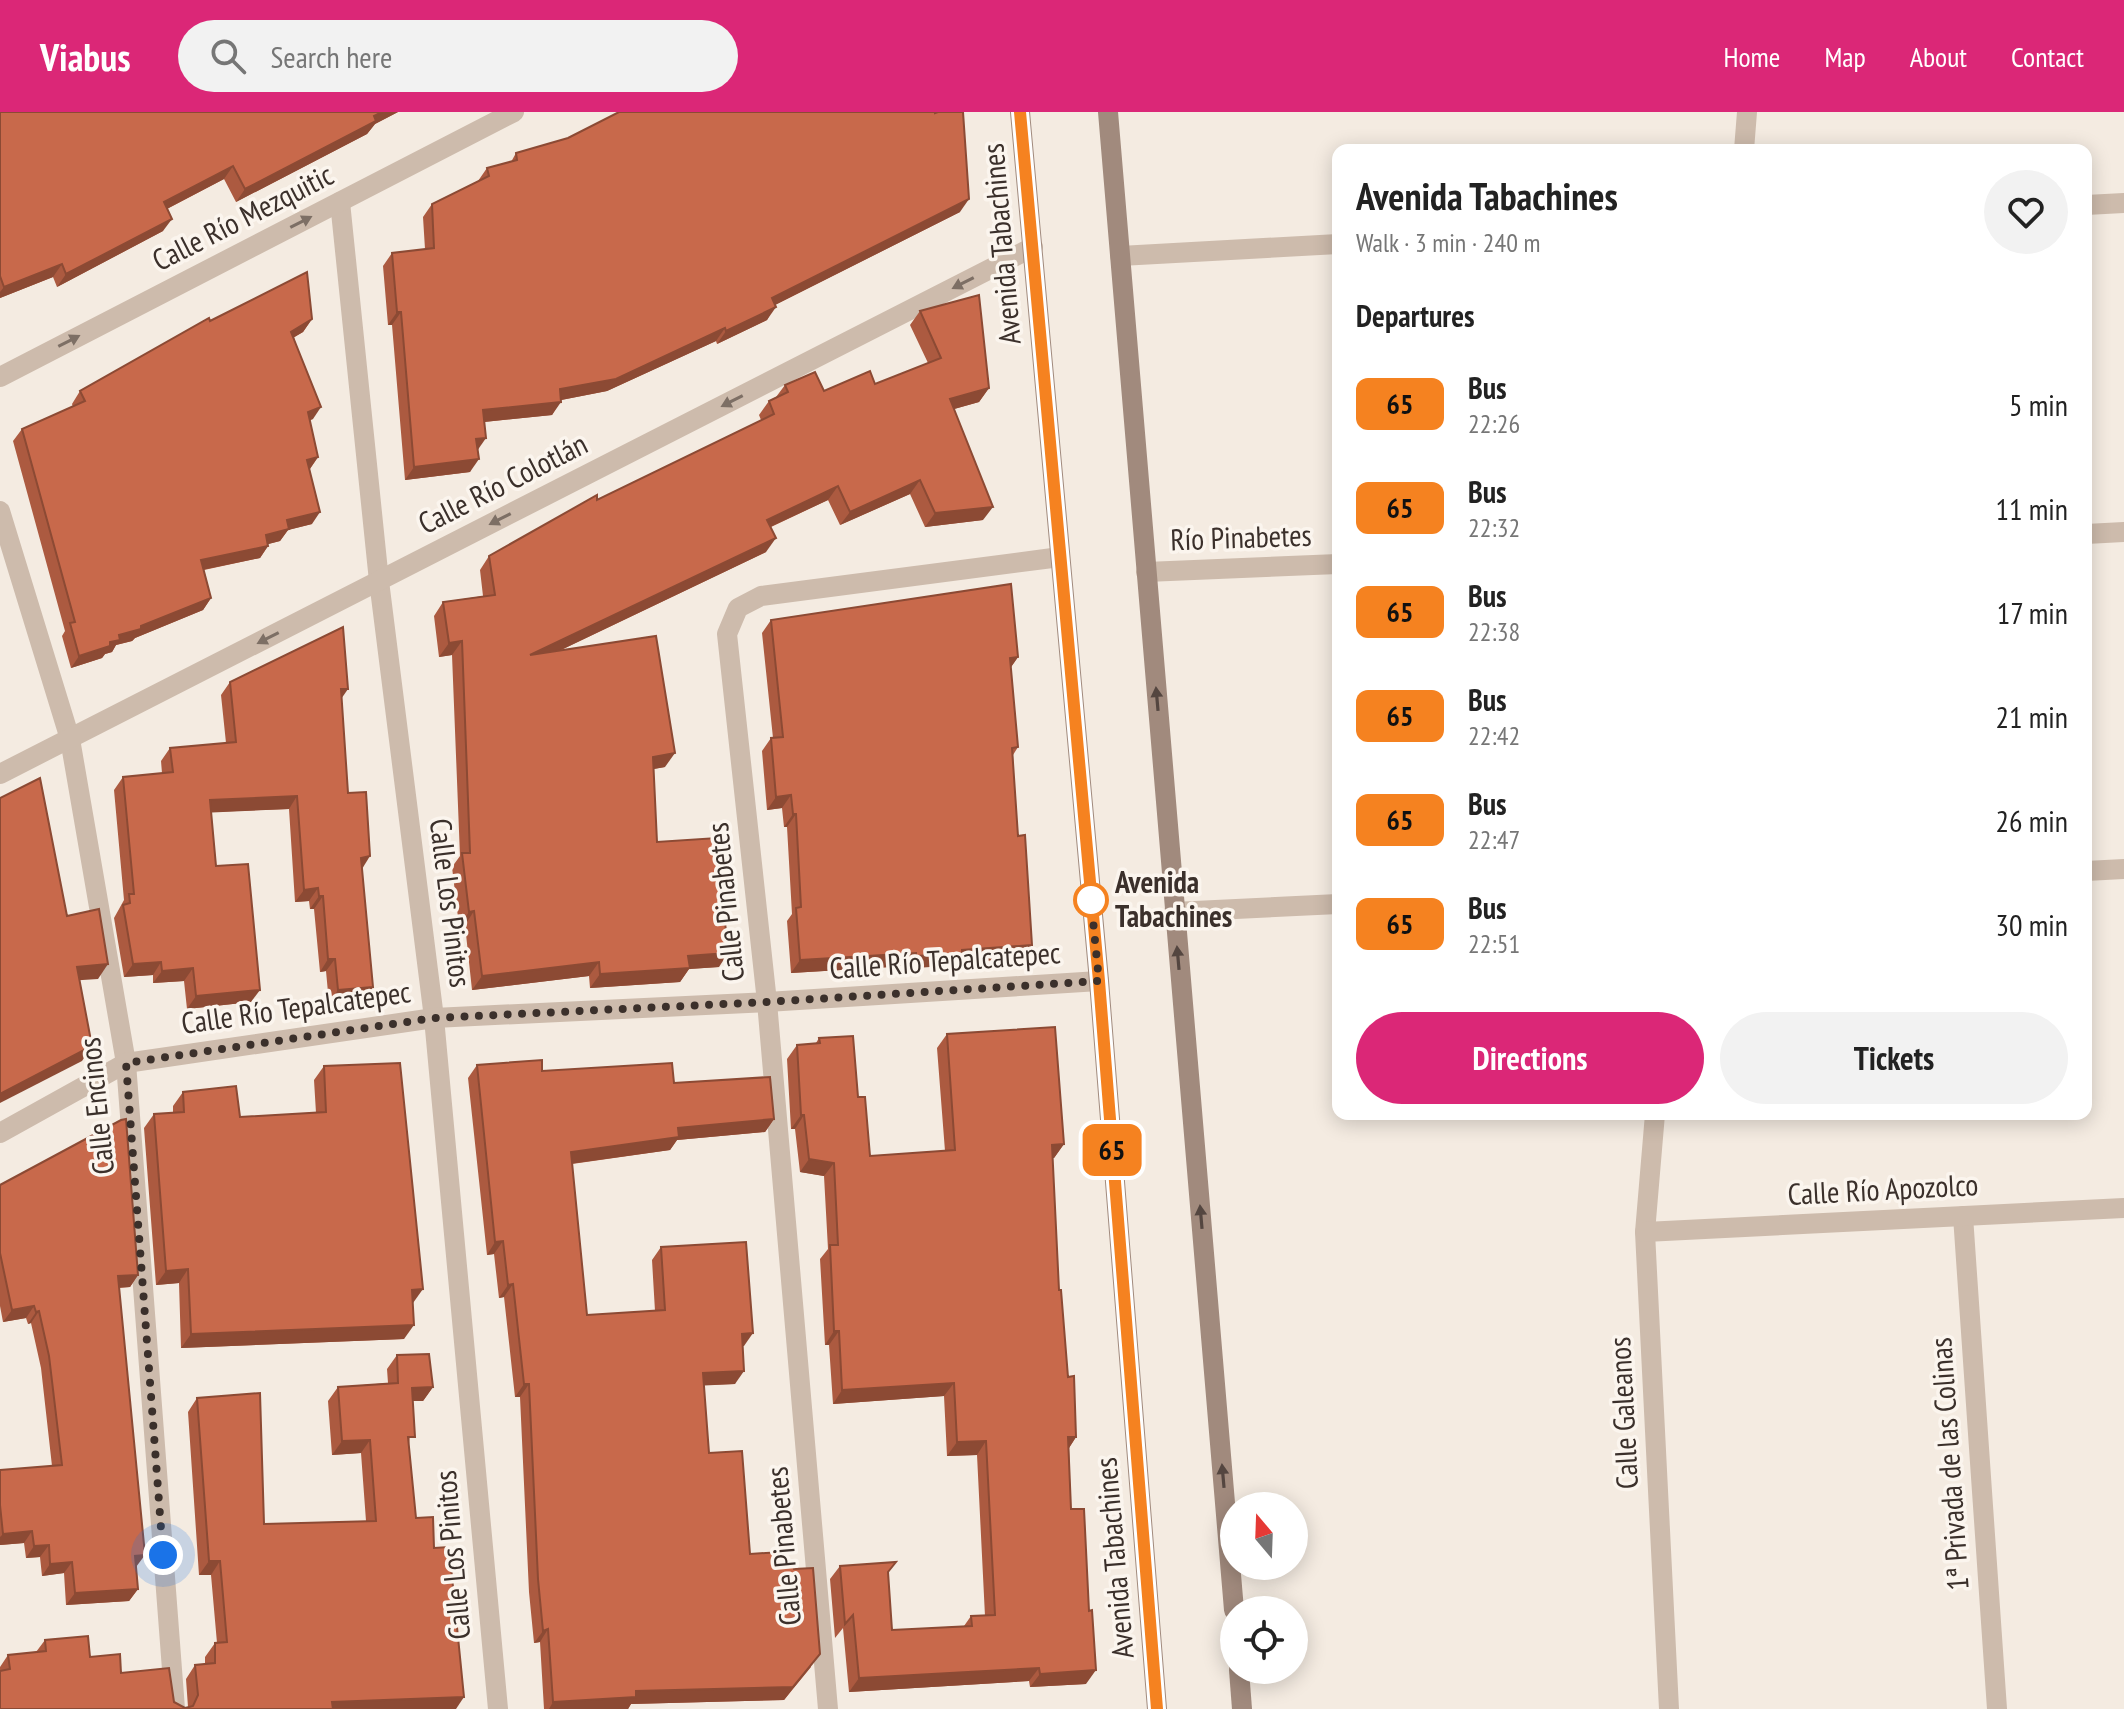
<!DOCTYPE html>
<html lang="en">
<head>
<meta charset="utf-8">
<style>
  :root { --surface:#fff; --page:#f2f2f2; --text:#222; --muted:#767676; --accent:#db2777 }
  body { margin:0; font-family:"PT Sans Narrow",sans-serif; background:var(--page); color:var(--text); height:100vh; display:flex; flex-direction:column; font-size:30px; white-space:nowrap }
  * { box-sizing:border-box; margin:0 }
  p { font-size:26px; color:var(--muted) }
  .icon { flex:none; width:44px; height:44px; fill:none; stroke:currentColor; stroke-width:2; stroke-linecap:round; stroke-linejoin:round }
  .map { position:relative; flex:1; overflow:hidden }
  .drawer { position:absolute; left:1332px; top:32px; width:760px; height:976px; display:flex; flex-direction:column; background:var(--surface); border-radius:16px; box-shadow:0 4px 20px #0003 }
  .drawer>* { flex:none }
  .badge { padding:0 16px; border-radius:12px; font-size:28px; line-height:52px }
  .needle { width:52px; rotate:341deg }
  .tools { position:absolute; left:1220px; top:1380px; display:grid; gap:16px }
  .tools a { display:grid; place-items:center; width:88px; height:88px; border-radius:50%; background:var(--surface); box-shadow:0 4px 20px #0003; font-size:40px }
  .you { position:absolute; width:40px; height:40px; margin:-20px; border:6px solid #fff; border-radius:50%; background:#1a73e8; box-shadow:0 0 0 12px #1a73e833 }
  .map>.badge { position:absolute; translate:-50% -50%; box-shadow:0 0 0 4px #fff }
  h2 { padding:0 24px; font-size:30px; line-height:72px }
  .round { display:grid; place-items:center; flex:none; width:84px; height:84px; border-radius:42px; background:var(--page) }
  .overview { display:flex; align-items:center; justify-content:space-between; height:136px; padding:0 24px }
  h1 { font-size:38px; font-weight:800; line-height:60px }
  .primary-button { display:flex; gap:16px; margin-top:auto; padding:16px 24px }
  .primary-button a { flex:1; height:92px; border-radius:48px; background:var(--accent); color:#fff; font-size:32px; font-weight:800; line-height:92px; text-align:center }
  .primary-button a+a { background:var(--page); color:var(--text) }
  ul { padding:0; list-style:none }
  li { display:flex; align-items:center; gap:24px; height:104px; padding:0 24px }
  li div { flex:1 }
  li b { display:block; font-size:30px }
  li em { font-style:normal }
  li .badge { min-width:88px; font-weight:700; text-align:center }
  header { display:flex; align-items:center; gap:48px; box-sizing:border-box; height:112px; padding:0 40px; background:var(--accent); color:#fff }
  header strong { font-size:38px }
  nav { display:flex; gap:44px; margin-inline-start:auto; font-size:28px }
  .search { width:560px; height:72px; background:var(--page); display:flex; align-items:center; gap:20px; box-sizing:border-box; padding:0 28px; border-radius:44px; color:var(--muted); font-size:30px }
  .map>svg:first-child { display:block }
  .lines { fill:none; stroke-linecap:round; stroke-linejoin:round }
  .street { stroke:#cdbbac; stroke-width:20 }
  .secondary { stroke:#a18a7d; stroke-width:20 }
  .wall { fill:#ac5a40 }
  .shaded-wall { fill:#8c4a34 }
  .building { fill:#c8694b; stroke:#8c4a34; stroke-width:2 }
  .oneway { fill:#7d6f65 }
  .oneway2 { fill:#544640 }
  .line-casing { stroke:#fff; stroke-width:18 }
  .line { stroke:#f58220; stroke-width:12 }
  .walk { stroke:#3b302b; stroke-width:8; stroke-dasharray:0 14.4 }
  .stop-dot { fill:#fff; stroke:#f58220; stroke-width:4 }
  .labels { text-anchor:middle; stroke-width:7; stroke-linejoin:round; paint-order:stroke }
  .street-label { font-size:30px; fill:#3b302b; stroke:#fbf5ee }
  .stop-label { font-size:30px; font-weight:bold; fill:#3b302b; stroke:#fbf5ee; text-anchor:start }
</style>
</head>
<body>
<header>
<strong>Viabus</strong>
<div class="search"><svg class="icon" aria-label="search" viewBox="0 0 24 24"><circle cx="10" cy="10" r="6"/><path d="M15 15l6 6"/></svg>Search here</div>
<nav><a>Home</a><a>Map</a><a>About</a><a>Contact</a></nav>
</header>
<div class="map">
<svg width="2124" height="1597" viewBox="0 0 2124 1597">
  <rect width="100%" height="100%" fill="#f4ebe1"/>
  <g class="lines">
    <g class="street">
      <path d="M1744 38 1747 0"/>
      <path d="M340 90 379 469 434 906 498 1597"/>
      <path d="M2086 93 2124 91"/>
      <path d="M1120 144 1338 132"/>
      <path d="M0 265 514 0"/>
      <path d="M0 399 70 627 126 951 175 1597"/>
      <path d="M2086 422 2124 420"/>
      <path d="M1146 460 1338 452"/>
      <path d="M0 662 1033 135"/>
      <path d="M2086 759 2124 757"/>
      <path d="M1174 800 1338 792"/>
      <path d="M1655 1002 1645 1120 1669 1597"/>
      <path d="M0 1021 126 951 434 906 767 890 1099 869"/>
      <path d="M1963 1104 1997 1597"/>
      <path d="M1645 1120 2124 1096"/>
      <path d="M828 1597 767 890 727 522 738 496 761 484 1060 445"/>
    </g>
    <g class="secondary">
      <path d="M1020 0 1099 869 1157 1597"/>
      <path d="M1108 0 1234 1498"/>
      <path d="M1239 1558 1242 1597"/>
    </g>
  </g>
  <g class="wall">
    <path d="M0 0H398L375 12 367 22 236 90 224 67 167 97 163 119 57 175 53 165 0 186Z"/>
    <path d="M516 41 960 100 775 193 767 208 717 232 716 229 607 279 561 288 552 303 484 310 478 338 470 360 405 368 392 213H388L383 154 392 141 425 137 423 105 432 92 478 69 487 56 511 50Z"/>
    <path d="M920 199 989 276 979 290 954 297 983 408 925 415 910 382 840 413 828 388 771 415 766 440 559 539 665 655 653 657 657 730 719 855 689 857 680 870 590 876 589 864 472 878 465 813 459 814 452 755 460 744 452 543 439 545 434 504 443 490 483 484 480 458 489 444 597 388 761 308 759 303 769 289 776 285 785 273 824 279 875 272 928 251 910 213Z"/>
    <path d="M312 207 303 220 294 225 313 307 310 308 318 345 310 357 312 412 288 418 280 429 268 432V434L260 446 204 458 211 486 203 498 135 526 132 529 116 533 112 540 105 542 102 546 71 556 62 524 65 519 13 329 22 317 73 295 72 292 80 279 210 209Z"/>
    <path d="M771 508 1018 545 1011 555 1018 635 1013 643 1023 846 955 851 953 854 907 856V854L791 861 787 809 792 802 787 715H784L782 696 767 698 762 639 771 626H773L762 521Z"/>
    <path d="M230 570 341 586 348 681 362 757 373 875 364 887 329 891 326 859 320 860 314 797H310L309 789 295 790 289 697 211 700 216 754 251 890 187 897 184 869 153 871V863L124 865 114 806 124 788 114 678 123 665 162 661 161 649 170 636 226 631 221 583Z"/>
    <path d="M947 922 1064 1032 1054 1046H1052L1059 1178 1068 1265 1076 1325 1069 1336 1071 1397 1086 1572 1030 1575 1029 1569 849 1580 843 1516 835 1526 830 1467 840 1454 888 1462 892 1518 964 1514 971 1504H985L977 1343 947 1344 944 1284 833 1292 829 1233H825L820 1147 828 1137 824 1064 800 1060 795 1017H791L787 947 797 933 816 931 819 926 858 985 870 1044 945 1039 937 936Z"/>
    <path d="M477 953 674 971 774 1007 765 1020 677 1028 670 1038 572 1052 587 1203 655 1199 652 1148 661 1135 744 1234H742L735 1272 704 1273 709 1341 750 1442 781 1454 811 1555 784 1588 631 1592 628 1597H544L540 1530 534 1531 529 1480 520 1285H515L504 1185 499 1186 494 1142 487 1143 468 966Z"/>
    <path d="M324 954 413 1191 404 1227 181 1236 179 1171 156 1173 144 1016 154 1002 173 1001V994L183 980 240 1005 316 1001 314 968Z"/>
    <path d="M0 1073 138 1163 130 1175 119 1176 138 1477 129 1489 66 1493 64 1461 42 1464 40 1445 26 1446 24 1431 0 1433V1358L52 1354 41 1256 31 1211 28 1212 26 1206 3 1210 0 1194Z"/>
    <path d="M397 1243 433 1275 423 1289H413L409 1333 416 1406 434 1436 456 1597H0V1555L8 1543 36 1540 45 1528 90 1545 185 1596 188 1595 186 1567 195 1553 205 1552V1545L215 1531H217L211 1463H199L188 1300 197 1286 264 1412 366 1409 361 1341 332 1343 328 1289 338 1275 388 1271 387 1257Z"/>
  </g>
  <g class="shaded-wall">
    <path d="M382 0H398L375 12 367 22 236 90 245 77Z"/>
    <path d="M233 54 224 67 155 103 164 90Z"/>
    <path d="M969 87 960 100 763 199 772 186Z"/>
    <path d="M172 107 163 119 57 175 66 162Z"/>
    <path d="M62 152 53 165 0 186V180L4 175Z"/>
    <path d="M776 195 767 208 717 232 726 219Z"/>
    <path d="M397 200H401L392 213H388Z"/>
    <path d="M312 207 303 220 283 232 291 220Z"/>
    <path d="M725 216 716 229 607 279 551 290 560 277Z"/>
    <path d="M989 276 979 290 940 301 950 287Z"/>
    <path d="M561 290 552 303 474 311 483 298Z"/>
    <path d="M321 295 313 307 299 312 308 300Z"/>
    <path d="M486 326 477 339 476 327Z"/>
    <path d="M318 345 309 358 307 348Z"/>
    <path d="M479 347 470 360 405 368 414 355Z"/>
    <path d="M920 368 910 382 840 413 850 400Z"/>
    <path d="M838 374 828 388 757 421 767 408Z"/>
    <path d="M993 395 983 408 925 415 935 401Z"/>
    <path d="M320 400 312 412 288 418 280 429 257 435 266 423 287 408Z"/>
    <path d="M776 426 766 440 521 557 530 543Z"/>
    <path d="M268 434 260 446 192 460 201 448Z"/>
    <path d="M211 486 203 498 135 526 132 529 116 533 112 540 105 542 102 546 71 556 79 544 110 530 119 523Z"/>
    <path d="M462 529 452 543 439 545 449 531Z"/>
    <path d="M1018 545 1009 558 1010 546Z"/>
    <path d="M341 577H348L339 590Z"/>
    <path d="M675 641 665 655 643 659 653 645Z"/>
    <path d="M791 683 782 696 767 698 776 685Z"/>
    <path d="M297 684 289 697 201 701 210 688Z"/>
    <path d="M793 702H796L787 715H784Z"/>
    <path d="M370 744 362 757 361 746Z"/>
    <path d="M318 776 309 789 295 790 304 778Z"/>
    <path d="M319 784H323L314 797H310Z"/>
    <path d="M474 799 465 813 459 814 469 800Z"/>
    <path d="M1032 833 1023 846 955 851 953 854 907 856 916 844 962 838Z"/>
    <path d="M728 841 719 855 689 857 680 870 590 876 600 862 688 844Z"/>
    <path d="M916 841 907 854 791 861 800 848Z"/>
    <path d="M328 847H335L326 859 320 860Z"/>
    <path d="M161 850 153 863 124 865 133 852Z"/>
    <path d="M599 850 589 864 472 878 482 864Z"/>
    <path d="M108 852 98 867 67 869 77 855Z"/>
    <path d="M193 856 184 869 153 871 162 859Z"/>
    <path d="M373 875 364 887 329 891 338 878Z"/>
    <path d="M260 878 251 890 187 897 196 884Z"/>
    <path d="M92 934 82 949 0 991V982Z"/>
    <path d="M801 1003H804L795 1017H791Z"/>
    <path d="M774 1007 765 1020 677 1028 670 1038 562 1053 571 1040 678 1016Z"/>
    <path d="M1064 1032 1054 1046 1042 1047 1052 1033Z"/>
    <path d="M809 1047 834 1051 824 1064 800 1060Z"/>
    <path d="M503 1129 494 1142 487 1143 495 1130Z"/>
    <path d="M188 1157 179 1171 156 1173 166 1159Z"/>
    <path d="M138 1163 130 1175 110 1176 118 1164Z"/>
    <path d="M513 1172 504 1185 499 1186 508 1173Z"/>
    <path d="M423 1177 413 1191 412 1178Z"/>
    <path d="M34 1194 26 1206 3 1210 12 1198Z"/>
    <path d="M39 1199 31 1211 28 1212 36 1200Z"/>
    <path d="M414 1213 404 1227 181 1236 191 1222Z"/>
    <path d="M834 1219H839L829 1233H825Z"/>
    <path d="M753 1221 744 1234 733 1235 742 1222Z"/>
    <path d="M744 1259 735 1272 694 1274 703 1261Z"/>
    <path d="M954 1271 944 1284 833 1292 842 1278Z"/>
    <path d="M524 1272H529L520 1285H515Z"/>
    <path d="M433 1275 423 1289H402L412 1276Z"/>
    <path d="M1068 1325H1076L1067 1339Z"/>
    <path d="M370 1328 361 1341 332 1343 342 1329Z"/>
    <path d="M986 1329 977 1343 947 1344 957 1330Z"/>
    <path d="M32 1419 24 1431 0 1433V1425L3 1422Z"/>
    <path d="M49 1433 40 1445 26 1446 34 1434Z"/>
    <path d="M145 1443 136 1455 135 1444Z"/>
    <path d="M209 1449H220L211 1463H199Z"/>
    <path d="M72 1450 64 1461 42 1464 50 1452Z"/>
    <path d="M138 1477 129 1489 66 1493 75 1481Z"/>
    <path d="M548 1517 540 1530 534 1531 543 1519Z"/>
    <path d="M820 1542 784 1588 631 1592 628 1597H549L553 1590 636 1579Z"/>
    <path d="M1039 1556 1029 1569 849 1580 859 1566Z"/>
    <path d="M1096 1558 1086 1572 1030 1575 1040 1562Z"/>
    <path d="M464 1585 456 1597H327L332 1590Z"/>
  </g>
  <g class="building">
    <path d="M0 0H382L374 4 376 9 245 77 233 54 164 90 172 107 66 162 62 152 4 175 0 164Z"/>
    <path d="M619 0H935V1L938 0H963L969 87 772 186 776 195 726 219 725 216 616 267 560 277 561 290 483 298 486 326 476 327 479 347 414 355 401 200H397L392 141 434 136 432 92 489 64 487 56 517 48 516 41 568 26Z"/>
    <path d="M307 160 312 207 291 220 321 295 308 300 318 345 307 348 320 400 287 408 289 417 266 423 268 434 201 448 211 486 141 514V517L119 523 120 528 110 530V534L79 544 70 511 75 510 22 317 85 289 80 279 209 206 210 209Z"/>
    <path d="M979 183 989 276 950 287 993 395 935 401 920 368 850 400 838 374 767 408 776 426 530 543 656 524 675 641 653 645 657 730 717 726 728 841 688 844 690 856 600 862 599 850 482 864 474 799 469 800 462 741H470L462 529 449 531 443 490 495 483 489 444 597 383V388L774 302 769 289 788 280 785 273 815 260 824 279 870 259 875 272 941 246 920 199Z"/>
    <path d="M1011 472 1018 545 1010 546 1018 635 1012 636 1018 724 1025 723 1032 833 962 838V841L916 844V841L800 848 796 796 801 795 796 702H793L791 683 776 685 771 626 783 625 771 508Z"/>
    <path d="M343 515 348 577H341L348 681 366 680 370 744 361 746 373 875 338 878 335 847H328L323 784H319L318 776 304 778 297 684 210 688 216 754 248 752 260 878 196 884 193 856 162 859 161 850 133 852 123 793 130 791 129 782H134L123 665 173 660 170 636 236 630 230 570Z"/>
    <path d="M40 666 67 804 99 797 108 852 77 855 92 934 0 982V686Z"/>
    <path d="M1055 915 1064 1032 1052 1033 1059 1178H1061L1068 1265 1074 1264 1076 1325H1068L1071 1397H1084L1089 1499 1092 1498 1096 1558 1040 1562 1039 1556 859 1566 853 1503 845 1512 840 1454 896 1450 888 1460 892 1518 972 1514 971 1504 995 1503 986 1329 957 1330 954 1271 842 1278 839 1219H834L830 1133H838L834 1051 809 1047 804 1003H801L797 933 820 931 819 926 853 924 858 985H865L870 1044 955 1038 947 922Z"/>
    <path d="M542 948V959L672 951 674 971 770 965 774 1007 678 1016 679 1025 571 1040 587 1203 665 1198 661 1135 746 1130 753 1221 742 1222 744 1259 703 1261 709 1341 742 1339 750 1442 781 1440V1454L793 1451 794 1457 813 1456 820 1542 793 1575 636 1579V1585L553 1590 548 1517 543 1519 538 1467 529 1272H524L513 1172 508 1173 503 1129 495 1130 477 953Z"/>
    <path d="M400 951 423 1177 412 1178 414 1213 191 1222 188 1157 166 1159 154 1002 184 1000 183 980 236 974 240 1005 326 1000 324 954Z"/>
    <path d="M126 1007 138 1163 118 1164 145 1443 135 1444 138 1477 75 1481 72 1450 50 1452 49 1433 34 1434 32 1419 3 1422 0 1393V1358L62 1353 49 1244 39 1199 36 1200 34 1194 12 1198 0 1141V1073L121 1008Z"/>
    <path d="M429 1242 433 1275 412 1276 415 1325H408L416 1406 433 1405 434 1436 449 1435 464 1585 332 1590 333 1597H0V1559L10 1557 8 1543 46 1539 45 1528 88 1524 90 1545 120 1542 121 1561 169 1556 174 1590 185 1596 193 1594 198 1583 195 1553 215 1551V1531L227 1530 220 1449H209L197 1286 260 1281 264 1412 376 1409 370 1328 342 1329 338 1275 398 1271 397 1243Z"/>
  </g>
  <defs><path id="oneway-solid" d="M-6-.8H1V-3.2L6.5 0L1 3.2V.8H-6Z" transform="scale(2)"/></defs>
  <g class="oneway">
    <use href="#oneway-solid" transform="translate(301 110) rotate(-27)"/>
    <use href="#oneway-solid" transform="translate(963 171) rotate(153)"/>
    <use href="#oneway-solid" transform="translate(69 229) rotate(-27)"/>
    <use href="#oneway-solid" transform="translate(732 289) rotate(153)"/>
    <use href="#oneway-solid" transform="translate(500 407) rotate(153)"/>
    <use href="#oneway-solid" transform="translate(268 526) rotate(153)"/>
  </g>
  <g class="oneway2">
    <use href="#oneway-solid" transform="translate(1157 587) rotate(-95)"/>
    <use href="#oneway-solid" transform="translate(1178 846) rotate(-95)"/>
    <use href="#oneway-solid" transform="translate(1201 1105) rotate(-95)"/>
    <use href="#oneway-solid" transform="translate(1223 1364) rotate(-95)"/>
  </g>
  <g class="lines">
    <g class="line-casing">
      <path id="line" d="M1020 0 1099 869 1157 1597"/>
    </g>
    <use href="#line" class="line"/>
    <path class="walk" d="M163 1443 126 951 434 906 767 890 1099 869 1091 788"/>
  </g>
  <circle class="stop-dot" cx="1091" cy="788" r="16"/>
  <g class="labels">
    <g class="street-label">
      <text transform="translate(243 106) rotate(-27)" y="10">Calle Río Mezquitic</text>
      <text transform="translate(1002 132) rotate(-95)" y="10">Avenida Tabachines</text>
      <text transform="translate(503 372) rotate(-27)" y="10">Calle Río Colotlán</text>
      <text transform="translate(1241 426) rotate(-2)" y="10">Río Pinabetes</text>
      <text transform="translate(726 790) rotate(-96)" y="10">Calle Pinabetes</text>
      <text transform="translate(450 791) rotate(83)" y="10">Calle Los Pinitos</text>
      <text transform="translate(945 849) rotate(-4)" y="10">Calle Río Tepalcatepec</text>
      <text transform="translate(296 896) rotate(-8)" y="10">Calle Río Tepalcatepec</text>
      <text transform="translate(97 994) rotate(-96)" y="10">Calle Encinos</text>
      <text transform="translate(1883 1078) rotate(-3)" y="10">Calle Río Apozolco</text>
      <text transform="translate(1624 1301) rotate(-93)" y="10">Calle Galeanos</text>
      <text transform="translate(1950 1352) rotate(-94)" y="10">1ª Privada de las Colinas</text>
      <text transform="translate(784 1434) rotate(-95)" y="10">Calle Pinabetes</text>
      <text transform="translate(453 1443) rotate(-95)" y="10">Calle Los Pinitos</text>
      <text transform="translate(1115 1446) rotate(-95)" y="10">Avenida Tabachines</text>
    </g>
    <g class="stop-label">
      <text x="1115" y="781">Avenida<tspan x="1115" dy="34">Tabachines</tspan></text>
    </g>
  </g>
</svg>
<div class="tools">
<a><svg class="needle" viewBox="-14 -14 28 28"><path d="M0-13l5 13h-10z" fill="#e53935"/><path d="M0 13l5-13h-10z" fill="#767676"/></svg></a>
<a><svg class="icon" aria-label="locate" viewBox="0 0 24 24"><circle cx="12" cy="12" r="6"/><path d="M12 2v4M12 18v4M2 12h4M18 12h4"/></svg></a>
</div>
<div class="you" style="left:163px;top:1443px"></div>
<b class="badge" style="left:1112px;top:1038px;background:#f58220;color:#111">65</b>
<section class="drawer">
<div class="overview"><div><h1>Avenida Tabachines</h1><p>Walk · 3 min · 240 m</p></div><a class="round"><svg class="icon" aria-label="heart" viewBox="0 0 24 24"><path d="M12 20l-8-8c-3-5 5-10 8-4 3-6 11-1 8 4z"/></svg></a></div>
<h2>Departures</h2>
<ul>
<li><span class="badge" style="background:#f58220;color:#111">65</span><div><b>Bus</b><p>22:26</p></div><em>5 min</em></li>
<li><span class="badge" style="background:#f58220;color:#111">65</span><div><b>Bus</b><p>22:32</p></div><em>11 min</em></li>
<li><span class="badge" style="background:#f58220;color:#111">65</span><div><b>Bus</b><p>22:38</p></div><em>17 min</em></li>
<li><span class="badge" style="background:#f58220;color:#111">65</span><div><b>Bus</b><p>22:42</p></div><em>21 min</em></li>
<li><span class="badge" style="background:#f58220;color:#111">65</span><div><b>Bus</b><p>22:47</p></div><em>26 min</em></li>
<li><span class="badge" style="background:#f58220;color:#111">65</span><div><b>Bus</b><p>22:51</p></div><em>30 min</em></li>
</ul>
<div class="primary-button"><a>Directions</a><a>Tickets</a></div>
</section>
</div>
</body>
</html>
